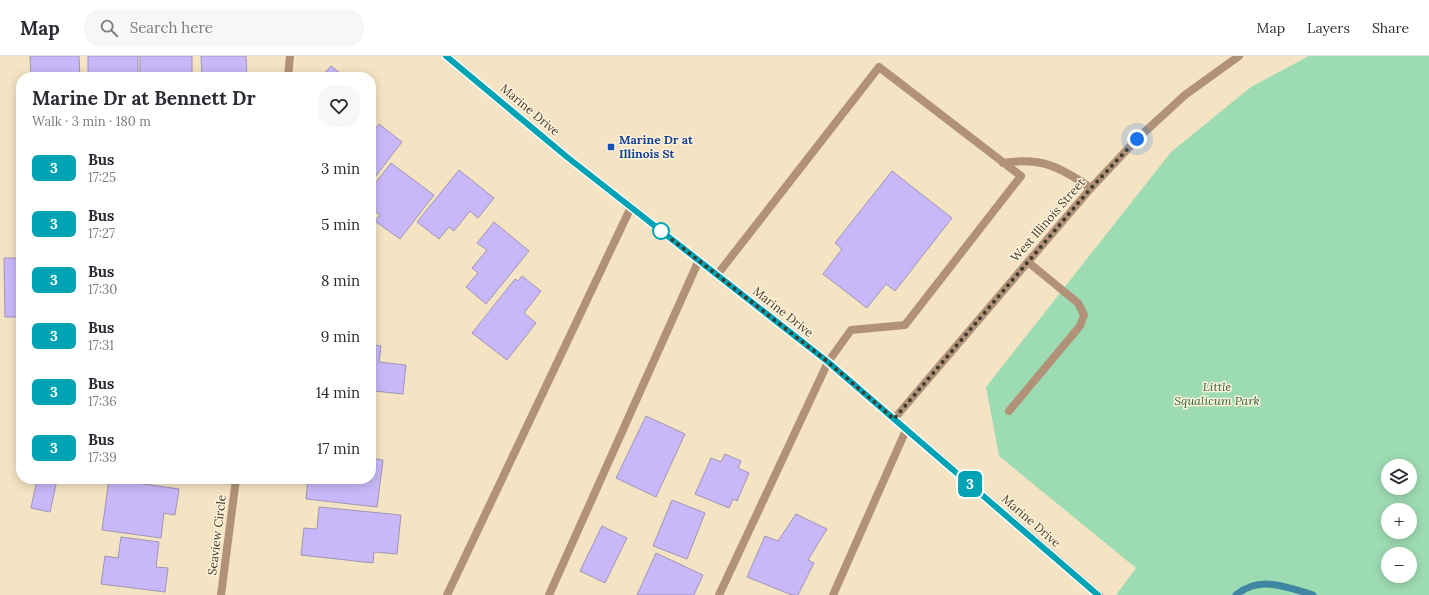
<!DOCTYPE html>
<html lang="en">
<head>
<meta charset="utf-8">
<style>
  :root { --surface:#fff; --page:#f7f7f7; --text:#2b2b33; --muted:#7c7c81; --line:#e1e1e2 }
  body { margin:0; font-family:Lora,serif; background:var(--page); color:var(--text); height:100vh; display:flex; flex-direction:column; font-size:15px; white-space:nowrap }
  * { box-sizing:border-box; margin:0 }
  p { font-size:13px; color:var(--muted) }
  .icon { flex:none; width:22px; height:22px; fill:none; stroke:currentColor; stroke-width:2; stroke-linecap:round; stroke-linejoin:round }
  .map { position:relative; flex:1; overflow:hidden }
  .sheet { position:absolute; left:16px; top:16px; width:360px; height:412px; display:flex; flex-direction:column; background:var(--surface); border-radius:16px; box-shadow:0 2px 10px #0003 }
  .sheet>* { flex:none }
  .badge { padding:0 8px; border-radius:6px; font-size:14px; line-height:26px }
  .buttons { position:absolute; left:1381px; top:403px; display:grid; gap:8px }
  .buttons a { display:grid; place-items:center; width:36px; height:36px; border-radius:50%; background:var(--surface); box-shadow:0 2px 10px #0003; font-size:20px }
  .you { position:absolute; width:20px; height:20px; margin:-10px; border:3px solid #fff; border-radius:50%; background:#1a73e8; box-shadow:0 0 0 6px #1a73e833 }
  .map>.badge { position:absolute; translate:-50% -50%; box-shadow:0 0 0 2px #fff }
  .round { display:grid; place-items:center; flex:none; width:42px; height:42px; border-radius:16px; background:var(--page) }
  .headline { display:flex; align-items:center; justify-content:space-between; height:68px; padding:0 16px }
  h1 { font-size:19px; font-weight:700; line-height:30px }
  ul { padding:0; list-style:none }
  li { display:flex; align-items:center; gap:12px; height:56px; padding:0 16px }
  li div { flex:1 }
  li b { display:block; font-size:15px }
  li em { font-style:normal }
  li .badge { min-width:44px; font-weight:700; text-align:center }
  header { display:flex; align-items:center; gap:24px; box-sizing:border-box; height:56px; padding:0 20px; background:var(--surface); border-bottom:1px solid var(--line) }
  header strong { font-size:19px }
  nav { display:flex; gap:22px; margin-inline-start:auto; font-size:14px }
  .search { width:280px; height:36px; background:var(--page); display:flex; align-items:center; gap:10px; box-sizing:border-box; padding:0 14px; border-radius:16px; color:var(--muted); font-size:15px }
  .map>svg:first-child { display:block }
  .green { fill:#9ddbb2; fill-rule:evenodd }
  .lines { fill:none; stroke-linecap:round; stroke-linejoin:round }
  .stream { stroke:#3f86a2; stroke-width:7 }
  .building { fill:#c9b8f9; stroke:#9d96b5 }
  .service { stroke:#b19279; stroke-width:8 }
  .minor { stroke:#b19279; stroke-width:8 }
  .tertiary { stroke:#b19279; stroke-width:8 }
  .secondary { stroke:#966943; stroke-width:8 }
  .line-casing { stroke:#fff; stroke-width:9 }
  .line { stroke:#00a3b4; stroke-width:6 }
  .walk { stroke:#403a2d; stroke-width:4; stroke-dasharray:0 7.2 }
  .transit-dot { fill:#1a4fb4; stroke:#fef2d8; stroke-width:1.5 }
  .stop-dot { fill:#fff; stroke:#00a3b4; stroke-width:2 }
  .labels { text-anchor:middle; stroke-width:3; stroke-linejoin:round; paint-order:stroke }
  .street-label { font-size:12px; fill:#403a2d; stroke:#fef2d8 }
  .transit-label { font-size:12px; font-weight:bold; fill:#164399; stroke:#fef2d8; text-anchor:start }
  .park-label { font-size:12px; font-style:italic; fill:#286642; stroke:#fef2d8 }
</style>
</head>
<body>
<header>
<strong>Map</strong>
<div class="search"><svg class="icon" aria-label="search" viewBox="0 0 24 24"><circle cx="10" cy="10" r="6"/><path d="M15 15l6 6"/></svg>Search here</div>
<nav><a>Map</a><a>Layers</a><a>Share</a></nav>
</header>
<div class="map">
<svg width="1429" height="539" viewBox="0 0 1429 539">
  <rect width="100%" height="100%" fill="#f4e4c4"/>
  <path class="green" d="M1309 0H1429V539H1116L1136 512 999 400 986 331 1171 96 1251 31ZM1388 410H1410V432H1388ZM1388 454H1410V476H1388ZM1388 498H1410V520H1388Z"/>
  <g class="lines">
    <path class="stream" d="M1236 539C1260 519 1287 531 1313 539"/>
  </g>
  <g class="building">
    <path d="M30 0H79L80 21 31 20Z"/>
    <path d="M88 0H138V21H109V18H88Z"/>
    <rect x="140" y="0" width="52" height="21"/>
    <path d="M201 0H246L247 21H202Z"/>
    <path d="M331 10 345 21H321Z"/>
    <path d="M379 68 402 86 371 126V78Z"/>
    <path d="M391 107 434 139 400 183 375 165 380 159 371 152 373 148 371 147V133Z"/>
    <path d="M459 114 494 142 478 162 470 155 454 175 449 171 439 183 417 166Z"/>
    <path d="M892 115 952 162 895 235 886 228 867 252 823 218 842 193 835 187Z"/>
    <path d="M494 166 529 195 486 248 466 231 478 217 472 212 487 194 477 187Z"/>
    <path d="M4 202H21V261H5Z"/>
    <path d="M522 220 541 235 524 257 536 267 507 304 472 277 515 223 518 225Z"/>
    <path d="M371 254H373L371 273Z"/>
    <path d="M371 288 381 290 379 306 406 309 403 338 374 335V342H371Z"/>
    <path d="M646 360 685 378 656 441 616 422Z"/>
    <path d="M725 398 741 405 738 412 749 417 737 445 733 443 729 452 695 438 711 402 721 406Z"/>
    <path d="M371 402 383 404 377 451 306 443 308 423H371Z"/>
    <path d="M37 423 57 424 50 456 31 452Z"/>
    <path d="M109 423 179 433 175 459 164 457 161 482 102 474Z"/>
    <path d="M672 444 705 457 687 503 653 490Z"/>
    <path d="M319 451 401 459 397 498 374 496 373 507 301 499 304 472 317 473Z"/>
    <path d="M796 458 827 473 808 504 814 507 798 539H792L747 521 765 480 778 485Z"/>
    <path d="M602 470 627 482 605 527 580 515Z"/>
    <path d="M121 481 159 486 156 511 168 512 165 536 101 528 105 500 118 502Z"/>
    <path d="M656 497 703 519 694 539H637Z"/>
  </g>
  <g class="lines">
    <g class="service">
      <path d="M1003 107C1042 101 1060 111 1091 132"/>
      <path d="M717 219 879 11 1021 120 905 269 851 274 828 306 719 539"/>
      <path d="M1009 355 1080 270 1084 259 1078 247 1028 206"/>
      <path d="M447 539 631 151"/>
      <path d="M549 539 699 204"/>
      <path d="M833 539 906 374"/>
    </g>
    <g class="minor">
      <path d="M288 21 290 0"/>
      <path d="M221 539 236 423"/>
    </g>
    <path class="tertiary" d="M894 363 1091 132 1137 83 1185 39 1239 0"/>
    <path class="secondary" d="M446 0 567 101 828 306 1099 539"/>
  </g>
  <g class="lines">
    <g class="line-casing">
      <path id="line" d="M446 0 567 101 828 306 1098 539"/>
    </g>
    <use href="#line" class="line"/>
    <path class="walk" d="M661 175 828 306 894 363 1091 132 1137 83"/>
  </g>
  <rect class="transit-dot" x="607" y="87" width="8" height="8" rx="2"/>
  <circle class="stop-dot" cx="661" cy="175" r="8"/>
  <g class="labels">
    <g class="street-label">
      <text transform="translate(530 54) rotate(40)" y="4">Marine Drive</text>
      <text transform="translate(1048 164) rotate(-49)" y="4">West Illinois Street</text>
      <text transform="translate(783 256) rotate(38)" y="4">Marine Drive</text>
      <text transform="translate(1031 465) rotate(41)" y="4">Marine Drive</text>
      <text transform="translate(217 479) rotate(-83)" y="4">Seaview Circle</text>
    </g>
    <g class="transit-label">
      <text x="619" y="88">Marine Dr at<tspan x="619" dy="14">Illinois St</tspan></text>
    </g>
    <g class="park-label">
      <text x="1217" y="335">Little<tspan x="1217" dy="14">Squalicum Park</tspan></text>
    </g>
  </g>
</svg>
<div class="buttons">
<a><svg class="icon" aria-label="layers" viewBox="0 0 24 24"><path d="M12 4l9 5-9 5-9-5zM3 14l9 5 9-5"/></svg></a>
<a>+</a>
<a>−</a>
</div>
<div class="you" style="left:1137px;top:83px"></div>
<b class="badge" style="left:970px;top:428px;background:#00a3b4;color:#fff">3</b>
<section class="sheet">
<div class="headline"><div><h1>Marine Dr at Bennett Dr</h1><p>Walk · 3 min · 180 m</p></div><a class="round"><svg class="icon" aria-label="heart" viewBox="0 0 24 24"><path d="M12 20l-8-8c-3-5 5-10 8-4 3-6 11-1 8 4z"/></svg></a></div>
<ul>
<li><span class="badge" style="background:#00a3b4;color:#fff">3</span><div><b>Bus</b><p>17:25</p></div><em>3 min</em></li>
<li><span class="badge" style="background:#00a3b4;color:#fff">3</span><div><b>Bus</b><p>17:27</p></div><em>5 min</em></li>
<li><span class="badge" style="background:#00a3b4;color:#fff">3</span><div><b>Bus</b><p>17:30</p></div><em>8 min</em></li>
<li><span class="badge" style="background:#00a3b4;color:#fff">3</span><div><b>Bus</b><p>17:31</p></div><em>9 min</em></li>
<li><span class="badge" style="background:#00a3b4;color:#fff">3</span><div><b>Bus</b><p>17:36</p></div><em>14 min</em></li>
<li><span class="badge" style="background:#00a3b4;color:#fff">3</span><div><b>Bus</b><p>17:39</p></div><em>17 min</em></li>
</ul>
</section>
</div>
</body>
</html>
